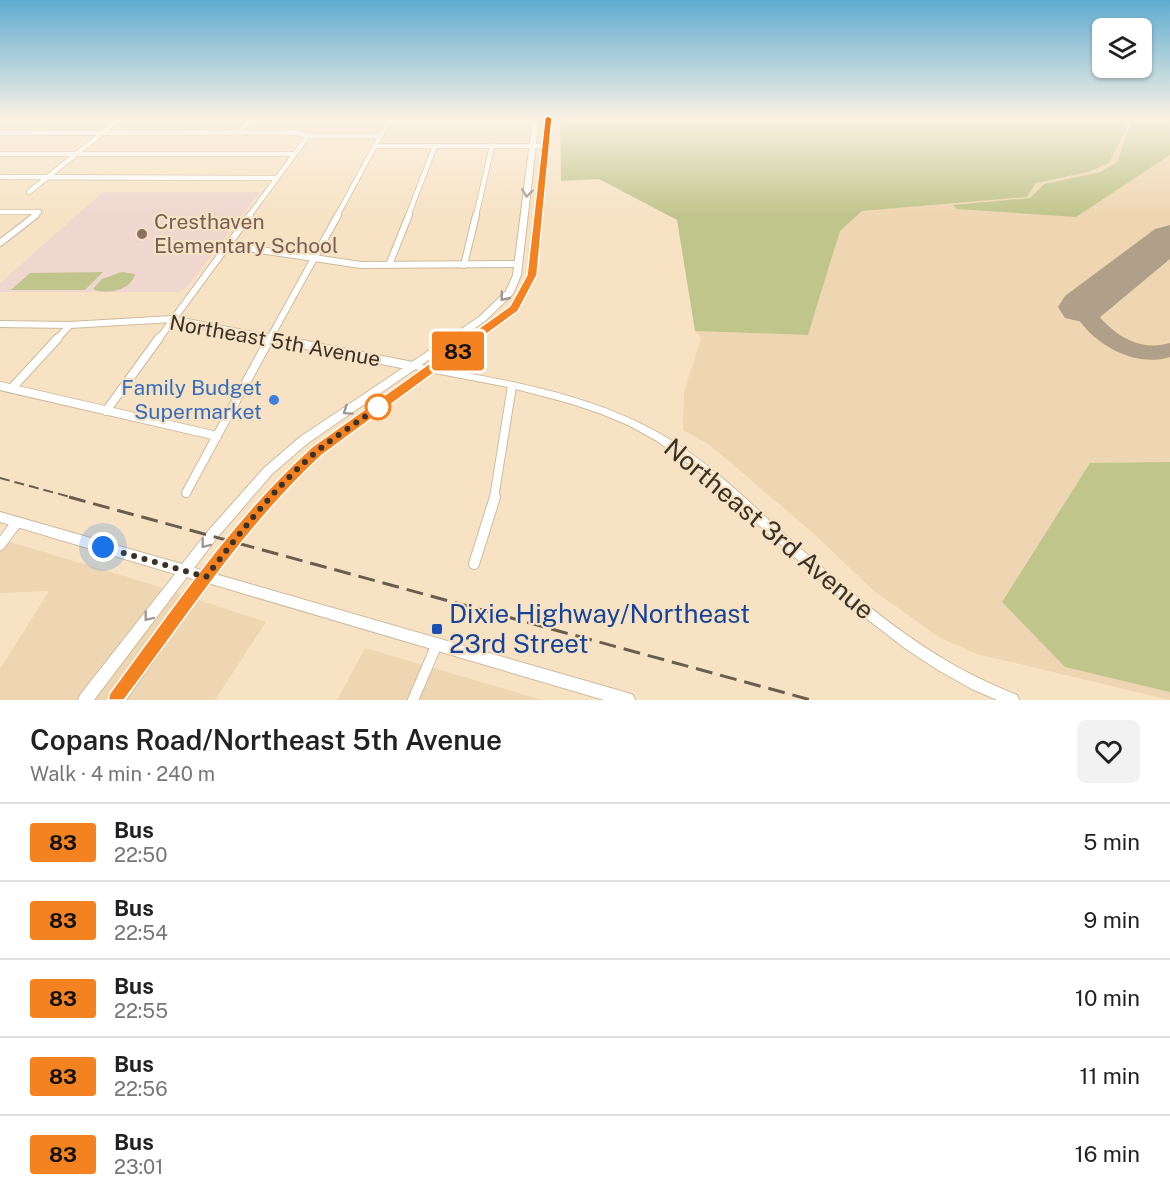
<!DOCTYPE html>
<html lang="en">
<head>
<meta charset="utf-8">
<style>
  :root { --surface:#fff; --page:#f2f2f2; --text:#222; --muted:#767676; --line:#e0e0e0 }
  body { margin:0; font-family:"Public Sans",sans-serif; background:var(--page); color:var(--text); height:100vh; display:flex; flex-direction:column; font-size:22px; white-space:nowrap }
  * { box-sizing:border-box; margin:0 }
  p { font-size:20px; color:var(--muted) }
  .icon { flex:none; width:33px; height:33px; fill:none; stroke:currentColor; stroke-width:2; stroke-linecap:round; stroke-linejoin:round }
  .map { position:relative; height:700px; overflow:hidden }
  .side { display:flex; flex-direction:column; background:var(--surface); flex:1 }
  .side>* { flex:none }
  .badge { padding:0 12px; border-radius:4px; font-size:21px; line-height:39px }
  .buttons { position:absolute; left:1092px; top:18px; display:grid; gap:12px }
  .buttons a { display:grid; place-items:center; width:60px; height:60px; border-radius:9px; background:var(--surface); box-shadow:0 2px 4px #0004; font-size:30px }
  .you { position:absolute; width:30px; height:30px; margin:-15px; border:4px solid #fff; border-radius:50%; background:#1a73e8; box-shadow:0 0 0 9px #1a73e833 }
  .map>.badge { position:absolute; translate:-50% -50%; box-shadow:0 0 0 3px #fff }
  .round { display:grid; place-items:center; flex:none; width:63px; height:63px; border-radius:9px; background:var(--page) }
  .overview { display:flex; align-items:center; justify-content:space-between; height:102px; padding:0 30px }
  h1 { font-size:28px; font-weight:600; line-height:45px }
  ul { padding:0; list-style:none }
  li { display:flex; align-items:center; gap:18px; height:78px; padding:0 30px; border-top:2px solid var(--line) }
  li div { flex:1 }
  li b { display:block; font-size:22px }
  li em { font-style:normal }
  li .badge { min-width:66px; font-weight:700; text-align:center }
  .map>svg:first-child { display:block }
  .built { fill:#efd6b2 }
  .education { fill:#efd6ce }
  .green { fill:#c0c58c }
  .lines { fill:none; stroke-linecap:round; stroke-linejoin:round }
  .taxiway { fill:#b0a089; fill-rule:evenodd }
  .runway { fill:#b0a089; fill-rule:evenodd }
  .minor-far3-casing { stroke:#ceba9d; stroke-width:6 }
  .minor-far2-casing { stroke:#ceba9d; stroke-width:8 }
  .minor-far1-casing { stroke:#ceba9d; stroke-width:10 }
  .minor-casing { stroke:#ceba9d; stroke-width:12 }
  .tertiary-casing { stroke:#ceba9d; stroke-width:2 }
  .secondary-casing { stroke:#ceba9d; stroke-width:2 }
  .minor-far3 { stroke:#fff; stroke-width:4.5 }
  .minor-far2 { stroke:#fff; stroke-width:6 }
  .minor-far1 { stroke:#fff; stroke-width:8 }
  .minor { stroke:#fff; stroke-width:10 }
  .tertiary { fill:#fff; fill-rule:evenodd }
  .secondary { fill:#fff; fill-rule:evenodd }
  .rail-far1 { stroke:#695e4e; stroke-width:2; stroke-dasharray:10 5; stroke-linecap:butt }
  .rail { stroke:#695e4e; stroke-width:3; stroke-dasharray:17 8; stroke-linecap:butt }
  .oneway { stroke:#9c9893 }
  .line { fill:#f58220; stroke:#fff; stroke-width:1.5 }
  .walk { stroke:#3a3227; stroke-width:6; stroke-dasharray:0 10.8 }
  .education-dot { fill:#8d6e63; stroke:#f7e3c4; stroke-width:2 }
  .shop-dot { fill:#3f7fe0; stroke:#f7e3c4; stroke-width:2 }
  .stop-dot { fill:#fff; stroke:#f58220; stroke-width:3 }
  .transit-dot { fill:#1a4fb4; stroke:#f7e3c4; stroke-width:2 }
  .labels { text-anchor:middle; stroke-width:4.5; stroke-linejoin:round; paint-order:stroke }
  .education-label { font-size:21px; fill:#785e54; stroke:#f7e3c4; text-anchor:start }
  .street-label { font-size:21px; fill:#3a3227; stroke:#f7e3c4 }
  .shop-label { font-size:21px; fill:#366cbe; stroke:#f7e3c4; text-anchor:end }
  .near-street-label { font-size:26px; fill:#3a3227; stroke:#f7e3c4 }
  .near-transit-label { font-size:26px; fill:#164399; stroke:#f7e3c4; text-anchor:start }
</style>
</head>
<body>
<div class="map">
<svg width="1170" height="700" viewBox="0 0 1170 700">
  <rect width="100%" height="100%" fill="#f7e3c4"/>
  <g class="built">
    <path d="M1128 118H1170V700L977 654 940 638 874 591 813 533 724 457 708 444 683 430 684 392 701 338 695 331 808 335 840 231 862 211 1027 197 1036 183 1088 172 1126 130Z"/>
    <path d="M0 539 147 583 266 622 215 700H0V669L49 591 0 593Z"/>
    <path d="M365 648 542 700H337Z"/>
  </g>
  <path class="education" d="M103 192H260L187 287 178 292H0V283Z"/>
  <g class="green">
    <path d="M560 118H1128L1126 130 1109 163 1088 172 1036 183 1027 197 862 211 840 231 808 335 695 331 677 220 599 179 561 181Z"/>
    <path d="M1133 118H1170V155L1076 217 957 209 953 205 1030 198 1044 184 1101 172 1117 162Z"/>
    <path d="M103 272 85 290H11L30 273Z"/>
    <path d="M122 272 135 274C131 291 106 295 93 289L102 279Z"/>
    <path d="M1170 462V692L1065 667 1002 602 1090 463Z"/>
  </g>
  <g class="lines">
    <path class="taxiway" d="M1082 301 1089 303C1107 330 1135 353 1170 343V357C1133 369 1086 341 1072 307L1075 303Z"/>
    <path class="runway" d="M1170 225V259L1099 318 1082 322 1065 318 1058 307 1065 296 1155 229Z"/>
    <g class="minor-far3-casing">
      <g id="minor-far3">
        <path d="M388 123H536"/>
        <path d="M239 132 252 118"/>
        <path d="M0 133 293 132 308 136H381"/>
        <path d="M375 146H546"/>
        <path d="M0 154H294"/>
        <path d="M0 177 277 178"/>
        <path d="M29 192 121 118"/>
        <path d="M0 212H39"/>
        <path d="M34 216 39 212"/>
        <path d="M249 216 308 136"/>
        <path d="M337 216 390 118"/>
        <path d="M408 216 435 146"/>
        <path d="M476 216 492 146"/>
      </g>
    </g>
    <g class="minor-far2-casing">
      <g id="minor-far2">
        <path d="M0 243 36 215"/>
        <path d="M226 245 361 265 518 264"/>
        <path d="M389 265 409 215"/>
        <path d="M464 265 476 215"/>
        <path d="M0 324 70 325 172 319 279 340"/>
        <path d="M56 340 70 325"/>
        <path d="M158 340 250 215"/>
        <path d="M269 340 338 215"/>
      </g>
    </g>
    <g class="minor-far1-casing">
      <g id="minor-far1">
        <path d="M271 338 412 366"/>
        <path d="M0 386 217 436"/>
        <path d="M12 388 58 338"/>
        <path d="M106 411 159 338"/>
        <path d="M186 493 270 338"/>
        <path d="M494 498 512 386"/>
      </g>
    </g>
    <g class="minor-casing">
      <g id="minor">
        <path d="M0 545 17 522"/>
        <path d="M474 564 495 497"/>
        <path d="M413 700 437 644"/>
      </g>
    </g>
    <g class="tertiary-casing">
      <path id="tertiary" d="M412 363C497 379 587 391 664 436 712 464 752 505 793 542 842 585 891 628 947 661 970 675 993 685 1017 695L1019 700H997L972 689 938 670 906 649 845 602 697 470 657 441 628 425 599 413 569 403 508 387 409 368 408 366Z"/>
    </g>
    <g class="secondary-casing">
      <path id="secondary" d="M533 118H539L521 275 513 294 485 321 308 443 272 474 216 539 194 568 202 570 257 505 313 448 511 306 528 275 545 118H551L536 275 517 310 321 454 265 511 215 574 628 693 633 695 635 700H604L208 583 126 700H110L135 662 195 580 187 577 94 700H78L80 695 175 574 0 522V512L182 564 208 531 264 468 300 437 479 317 506 291 513 275Z"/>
    </g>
    <use href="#minor-far3" class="minor-far3"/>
    <use href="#minor-far2" class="minor-far2"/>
    <use href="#minor-far1" class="minor-far1"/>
    <use href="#minor" class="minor"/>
    <use href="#tertiary" class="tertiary"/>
    <use href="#secondary" class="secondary"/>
    <path class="rail-far1" d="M0 478 74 498"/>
    <path class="rail" d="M69 497 811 700"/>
  </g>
  <defs><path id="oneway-chevron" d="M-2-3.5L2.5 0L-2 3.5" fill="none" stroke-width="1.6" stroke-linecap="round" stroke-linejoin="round" transform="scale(1.5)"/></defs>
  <g class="oneway">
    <use href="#oneway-chevron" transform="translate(527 193) rotate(97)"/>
    <use href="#oneway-chevron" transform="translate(504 297) rotate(129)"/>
    <use href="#oneway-chevron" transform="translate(347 411) rotate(146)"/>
    <use href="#oneway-chevron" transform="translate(205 544) rotate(128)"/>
    <use href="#oneway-chevron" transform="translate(148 617) rotate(128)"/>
  </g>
  <linearGradient id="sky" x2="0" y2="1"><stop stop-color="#5facd1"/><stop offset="0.55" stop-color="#fbf2e4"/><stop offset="1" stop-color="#fbf2e4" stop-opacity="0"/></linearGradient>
  <rect width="1170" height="216" fill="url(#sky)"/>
  <path class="line" d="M548 116 552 118 537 275 518 311 322 455C243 528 185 620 124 700H108L110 693C173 608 233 518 312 447L510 306 527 275 545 118Z"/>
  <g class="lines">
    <path class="walk" d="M103 547 206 577C240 533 273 489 315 453 335 436 357 423 378 407"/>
  </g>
  <circle class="education-dot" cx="142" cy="234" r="6"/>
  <circle class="shop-dot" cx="274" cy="400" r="6"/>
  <circle class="stop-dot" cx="378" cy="407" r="12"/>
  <rect class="transit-dot" x="431" y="623" width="12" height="12" rx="3"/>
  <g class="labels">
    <g class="education-label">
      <text x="154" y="229">Cresthaven<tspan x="154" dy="24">Elementary School</tspan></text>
    </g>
    <g class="street-label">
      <text transform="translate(275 341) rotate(10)" y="7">Northeast 5th Avenue</text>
    </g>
    <g class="shop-label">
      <text x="262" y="395">Family Budget<tspan x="262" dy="24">Supermarket</tspan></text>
    </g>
    <g class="near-street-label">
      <text transform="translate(769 529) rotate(40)" y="9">Northeast 3rd Avenue</text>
    </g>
    <g class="near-transit-label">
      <text x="449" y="623">Dixie Highway/Northeast<tspan x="449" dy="30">23rd Street</tspan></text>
    </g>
  </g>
</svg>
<div class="buttons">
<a><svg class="icon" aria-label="layers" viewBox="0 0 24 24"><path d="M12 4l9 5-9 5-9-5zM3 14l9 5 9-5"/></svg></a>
</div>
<div class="you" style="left:103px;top:547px"></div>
<b class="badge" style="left:458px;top:351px;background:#f58220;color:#111">83</b>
</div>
<section class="side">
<div class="overview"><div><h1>Copans Road/Northeast 5th Avenue</h1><p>Walk · 4 min · 240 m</p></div><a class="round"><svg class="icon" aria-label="heart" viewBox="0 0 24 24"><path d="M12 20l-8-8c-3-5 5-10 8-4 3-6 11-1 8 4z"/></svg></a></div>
<ul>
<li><span class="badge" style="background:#f58220;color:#111">83</span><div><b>Bus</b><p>22:50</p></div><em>5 min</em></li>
<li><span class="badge" style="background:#f58220;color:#111">83</span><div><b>Bus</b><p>22:54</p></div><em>9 min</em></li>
<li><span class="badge" style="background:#f58220;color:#111">83</span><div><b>Bus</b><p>22:55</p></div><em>10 min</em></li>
<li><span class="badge" style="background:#f58220;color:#111">83</span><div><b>Bus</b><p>22:56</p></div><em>11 min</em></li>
<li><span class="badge" style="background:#f58220;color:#111">83</span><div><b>Bus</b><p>23:01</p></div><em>16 min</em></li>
</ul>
</section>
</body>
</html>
